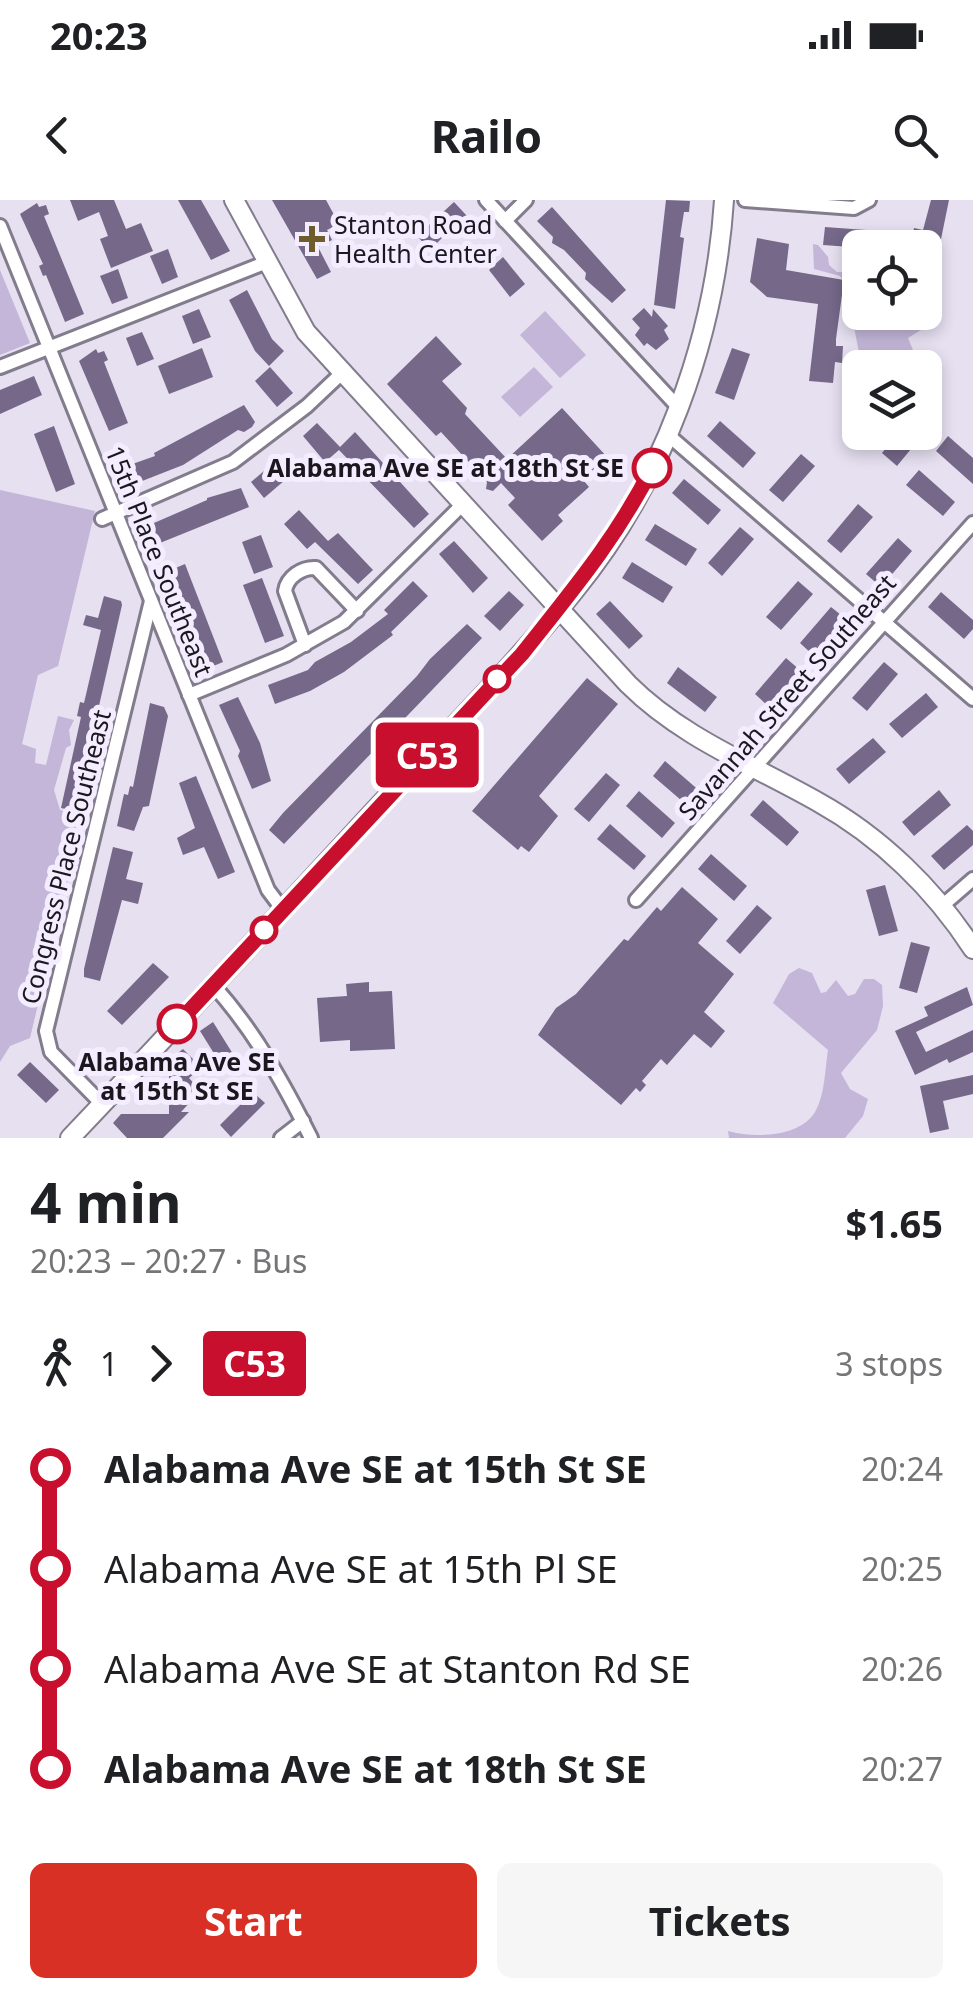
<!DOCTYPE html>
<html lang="en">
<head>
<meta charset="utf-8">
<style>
  :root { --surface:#fff; --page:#f6f6f6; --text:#202124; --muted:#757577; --accent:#d93025 }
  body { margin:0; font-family:"Noto Sans",sans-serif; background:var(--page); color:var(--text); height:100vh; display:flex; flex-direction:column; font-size:38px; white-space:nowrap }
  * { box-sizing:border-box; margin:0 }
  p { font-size:32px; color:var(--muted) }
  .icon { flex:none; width:55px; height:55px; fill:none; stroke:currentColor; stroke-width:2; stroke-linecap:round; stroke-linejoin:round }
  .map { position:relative; height:938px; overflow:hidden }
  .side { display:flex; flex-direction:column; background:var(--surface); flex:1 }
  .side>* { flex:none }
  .badge { padding:0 20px; border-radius:8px; font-size:35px; line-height:65px }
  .tools { position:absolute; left:842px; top:30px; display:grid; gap:20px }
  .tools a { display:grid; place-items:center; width:100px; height:100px; border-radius:15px; background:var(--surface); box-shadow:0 5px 15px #0003; font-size:50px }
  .map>.badge { position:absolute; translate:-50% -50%; box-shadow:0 0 0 5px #fff }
  .legs { display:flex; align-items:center; gap:15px; height:110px; padding:0 30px; font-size:32px }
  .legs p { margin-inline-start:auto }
  .head { display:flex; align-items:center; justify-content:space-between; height:170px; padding:0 30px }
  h1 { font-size:55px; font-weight:700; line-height:75px }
  .action { display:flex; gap:20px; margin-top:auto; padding:20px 30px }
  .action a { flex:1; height:115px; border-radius:15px; background:var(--accent); color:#fff; font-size:40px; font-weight:700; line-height:115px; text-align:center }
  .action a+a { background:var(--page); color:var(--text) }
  ul { padding:0 30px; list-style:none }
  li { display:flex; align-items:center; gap:35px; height:100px; font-size:38px }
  li i { display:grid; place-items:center; width:15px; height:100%; margin:0 12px; background:currentColor }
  li i::after { content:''; width:25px; height:25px; margin:-12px; border:8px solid; border-radius:50%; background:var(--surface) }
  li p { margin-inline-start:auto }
  li:first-child i { background:linear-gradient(#0000 50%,currentColor 0) }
  li:last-child i { background:linear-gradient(currentColor 50%,#0000 0) }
  .status { display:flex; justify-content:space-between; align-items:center; height:70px; padding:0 50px; background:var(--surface); direction:ltr }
  .status svg { height:28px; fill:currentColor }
  header { display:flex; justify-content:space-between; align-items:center; height:130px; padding:0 30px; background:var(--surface); font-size:45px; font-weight:700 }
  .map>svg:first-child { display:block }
  .green { fill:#c3b6d8 }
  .building { fill:#756889 }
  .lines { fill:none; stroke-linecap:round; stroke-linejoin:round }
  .street-casing { stroke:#827c8c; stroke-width:18 }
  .secondary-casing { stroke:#827c8c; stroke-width:22 }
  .street { stroke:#fff; stroke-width:12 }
  .secondary { stroke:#fff; stroke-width:18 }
  .line-1-casing { stroke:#fff; stroke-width:22 }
  .line-1 { stroke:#c8102e; stroke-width:15 }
  .poi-dot { fill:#6e5d2b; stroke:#f4edff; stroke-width:4 }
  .stop-1-dot { fill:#fff; stroke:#c8102e; stroke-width:5 }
  .labels { text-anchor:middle; stroke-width:10; stroke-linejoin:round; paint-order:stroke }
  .poi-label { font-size:25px; fill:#1a181e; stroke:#f4edff; text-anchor:start }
  .stop-label { font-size:25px; font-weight:bold; fill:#1a181e; stroke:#f4edff; text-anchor:end }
  .street-label { font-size:25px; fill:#1a181e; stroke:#f4edff }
</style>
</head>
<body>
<div class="status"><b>20:23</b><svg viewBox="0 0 49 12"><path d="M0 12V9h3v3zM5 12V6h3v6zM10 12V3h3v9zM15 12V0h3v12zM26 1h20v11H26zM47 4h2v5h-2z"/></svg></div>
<header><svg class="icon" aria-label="back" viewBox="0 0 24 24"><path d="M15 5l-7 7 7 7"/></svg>Railo<svg class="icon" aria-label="search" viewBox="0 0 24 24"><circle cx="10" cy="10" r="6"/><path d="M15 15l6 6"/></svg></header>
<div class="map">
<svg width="973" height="938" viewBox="0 0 973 938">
  <rect width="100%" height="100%" fill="#e6e0f1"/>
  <g class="green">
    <path d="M813 44 818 45 828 57 829 65 837 72H860V112H919L922 116 921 130 908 138 920 167H862L845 83 840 76 814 69Z"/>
    <path d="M0 70 30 143 0 155Z"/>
    <path d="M545 111 586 155 560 178 520 135Z"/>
    <path d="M534 167 553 187 520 217 501 197Z"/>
    <path d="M0 290 95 311 58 466 38 475 22 544 36 549 35 563 46 565 58 516 74 520 69 530 71 545 66 548 54 590 60 610 73 614 79 610 83 616 30 838 10 846 0 862Z"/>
    <path d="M799 768 812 773 821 793 826 792 836 780 848 796 855 794 864 779H874L882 785 883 806 877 830 841 873 850 889 868 899 863 916 845 938H729L728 931C754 938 799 938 815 912 825 895 825 869 828 850L773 803 789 774Z"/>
  </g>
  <g class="building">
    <path d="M70 0H114L126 29 141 23 153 51 111 68 100 39 108 36 99 12 78 21Z"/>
    <path d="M178 0H201L230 51 211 60Z"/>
    <path d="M272 0H326L339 24 327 30 332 40 318 47 331 72 317 79Z"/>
    <path d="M666 0 690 1 689 12H684L680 37 684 38 675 109 654 105Z"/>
    <path d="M931 0H949L940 44 929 42 928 48H910L914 28 923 30Z"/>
    <path d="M454 2 467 16 465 22 458 28 453 27 430 50 417 36Z"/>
    <path d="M37 3 39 7 46 5 49 14 44 16 84 114 65 122 46 75 43 76 39 66 43 64 20 14Z"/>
    <path d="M552 7 626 90 612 103 585 79 586 73 564 50 552 43 553 37 537 21Z"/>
    <path d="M825 27 866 30 865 48 823 45Z"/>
    <path d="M757 38 789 44 786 70 844 80 836 139V146H843L842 163 835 162 833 183 809 181 818 104 767 97 750 82Z"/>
    <path d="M168 49 178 77 162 84 150 56Z"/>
    <path d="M503 57 525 84 510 97 489 70Z"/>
    <path d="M118 69 128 98 112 104 100 76Z"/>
    <path d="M247 90 272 139 284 151 269 166 255 151 229 100Z"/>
    <path d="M644 108 652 117 653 109 668 126 664 130 669 139 656 150 647 143 644 146 635 135 640 128 632 119Z"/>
    <path d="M199 109 211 137 193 144 182 116Z"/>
    <path d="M142 132 154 159 137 166 126 138Z"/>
    <path d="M436 136 462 164 442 181 467 208 465 214 507 259 562 208 608 258 584 281 589 287 558 315 563 321 542 341 508 305 515 298 501 283 493 291 486 289 487 282 441 232 436 236 387 184Z"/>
    <path d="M202 148 213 177 169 194 158 166Z"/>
    <path d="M732 148 750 154 734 200 715 193Z"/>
    <path d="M96 149 98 153 104 151 108 160 104 162 128 223 109 231 79 161Z"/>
    <path d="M270 167 293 193 277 207 255 181Z"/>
    <path d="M34 176 42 195 0 214V190Z"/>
    <path d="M244 205 255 222 252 227 244 232 238 230 183 265 132 285 124 267 155 256 154 253Z"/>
    <path d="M720 221 756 253 743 268 707 236Z"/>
    <path d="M317 223 340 247 355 232 429 314 414 328 339 250 325 262 303 236Z"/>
    <path d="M54 226 75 284 56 292 34 234Z"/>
    <path d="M899 232H925L897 266 882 253Z"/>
    <path d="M948 236 973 258V284L936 251Z"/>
    <path d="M285 253 298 269 264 298 251 282Z"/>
    <path d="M801 254 815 266 783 302 769 290Z"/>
    <path d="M919 270 955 302 943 316 906 285Z"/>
    <path d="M684 279 721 310 708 325 672 293Z"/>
    <path d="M241 288 249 307 155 345 147 326 207 300V298Z"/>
    <path d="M858 304 873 317 841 353 827 341Z"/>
    <path d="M299 310 328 341 338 333 373 370 358 384 315 342 307 349 284 324Z"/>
    <path d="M655 324 697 349 686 366 645 340Z"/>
    <path d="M740 327 754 339 722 376 708 363Z"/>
    <path d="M261 335 273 367 254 374 242 342Z"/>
    <path d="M898 338 912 351 881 387 866 374Z"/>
    <path d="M454 341 488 378 473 393 439 354Z"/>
    <path d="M632 362 673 387 663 403 622 378Z"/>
    <path d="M185 364 223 462 204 470 166 372Z"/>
    <path d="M262 378 284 436 265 443 243 385Z"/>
    <path d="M413 381 428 396 391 432 393 435 344 472 310 491 275 504 268 485 308 470 315 462 351 442 388 414 384 410Z"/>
    <path d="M798 381 813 394 781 430 766 417Z"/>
    <path d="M509 391 524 405 500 431 484 416Z"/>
    <path d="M941 392 973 420V429L964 439 928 407Z"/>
    <path d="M104 396 121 401 122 405 75 611 61 608 81 517 77 516 80 502 84 503 101 430 83 425 86 415 98 418Z"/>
    <path d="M610 401 643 436 629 449 596 414Z"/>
    <path d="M831 407 846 419 814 456 800 443Z"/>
    <path d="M467 424 482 438 284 644 269 630 283 613 417 476 430 459Z"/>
    <path d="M786 458 801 471 769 507 755 494Z"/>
    <path d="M884 462 898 474 867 511 852 498Z"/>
    <path d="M678 467 717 497 705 512 667 483Z"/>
    <path d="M587 478 618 504 539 596 558 616 529 652 521 646 518 650 472 611Z"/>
    <path d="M926 493 938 507 902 538 889 524Z"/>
    <path d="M238 497 260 543 271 581 252 589 238 556 240 551 219 505Z"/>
    <path d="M150 503 164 507 168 516 149 606 143 607 134 631 117 626 124 594 128 595 130 586 133 587Z"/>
    <path d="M873 538 886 552 849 584 836 569Z"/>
    <path d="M665 561 702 593 689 607 653 576Z"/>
    <path d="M606 573 620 585 589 622 574 609Z"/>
    <path d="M196 576 235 672 218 679 204 647 183 655 177 638 195 628 179 583Z"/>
    <path d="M939 590 951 605 914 636 902 622Z"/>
    <path d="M639 591 675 623 662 638 626 606Z"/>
    <path d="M763 600 799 632 787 646 750 615Z"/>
    <path d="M610 624 646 656 634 670 597 639Z"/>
    <path d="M967 625 973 631V645L944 670 931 656Z"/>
    <path d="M113 647 133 652 126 679 143 683 138 704 122 700 100 781 84 777V769Z"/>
    <path d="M711 654 747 686 734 701 698 669Z"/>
    <path d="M885 685 898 731 879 736 866 690Z"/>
    <path d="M682 687 718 719 698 743 734 774 704 812 725 831 711 848 694 834 667 865 661 859 642 881 646 885 640 892 636 888 621 905 538 835 556 808 576 794 624 739 628 741 657 707 661 711Z"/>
    <path d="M757 705 772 718 740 754 726 741Z"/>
    <path d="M911 742 930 747 917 793 899 788Z"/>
    <path d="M153 763 169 777 122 825 107 811Z"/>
    <path d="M369 782V792L392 791 395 849 350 851V840L320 842 317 798 347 796 346 784Z"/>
    <path d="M967 787 973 805 916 832 926 852 973 830V852L949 863 947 859 915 875 895 831 928 816 924 807Z"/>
    <path d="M213 822 238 862 225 871 200 831Z"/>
    <path d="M183 849 193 859 189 869 194 874 189 878 197 887 189 895 193 899 181 912H189L163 938H127L113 923 121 914H169V860Z"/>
    <path d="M30 862 59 890 46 903 17 875Z"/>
    <path d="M973 875V894L943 901 949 929 930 933 920 886Z"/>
    <path d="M253 892 265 903 231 937 220 925Z"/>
  </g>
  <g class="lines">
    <g class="street-casing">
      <g id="street">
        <path d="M486 0 678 207"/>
        <path d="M745 0 854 8 869 0"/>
        <path d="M505 21 526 0"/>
        <path d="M0 26 268 690 283 710"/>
        <path d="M0 167 267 62"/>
        <path d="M667 234 973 499"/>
        <path d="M102 319 233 262 307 206 343 172"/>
        <path d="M305 445 285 391C287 377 302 367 316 368L357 411"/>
        <path d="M189 495 286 455 344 422 464 303"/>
        <path d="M636 700 973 323"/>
        <path d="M942 706 973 679"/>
        <path d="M213 785C254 830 284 884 311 938"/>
        <path d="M102 904 51 852 46 831 151 401"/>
        <path d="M281 938 303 921"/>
      </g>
    </g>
    <g class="secondary-casing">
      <g id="secondary">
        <path d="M234 0 306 132 628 484C682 538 753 565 818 602 881 637 934 689 973 749"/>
        <path d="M70 938C173 830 274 720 375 610 442 538 512 468 574 391 663 283 715 139 724 0"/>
      </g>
    </g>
    <use href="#street" class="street"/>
    <use href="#secondary" class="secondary"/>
  </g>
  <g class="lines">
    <g class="line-1-casing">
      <path id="line-1" d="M177 824 522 454C571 392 616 339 652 268"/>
    </g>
    <use href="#line-1" class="line-1"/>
  </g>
  <path class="poi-dot" d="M307 24h10v10h10v10h-10v10h-10v-10h-10v-10h10z"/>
  <g class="stop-1-dot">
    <circle cx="652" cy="268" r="18"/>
    <circle cx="497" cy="479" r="12"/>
    <circle cx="264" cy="730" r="12"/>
    <circle cx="177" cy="824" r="18"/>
  </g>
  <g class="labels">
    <g class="poi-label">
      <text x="334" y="34">Stanton Road<tspan x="334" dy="29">Health Center</tspan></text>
    </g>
    <g class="stop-label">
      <text x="624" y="277">Alabama Ave SE at 18th St SE</text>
      <text x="177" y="871" text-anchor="middle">Alabama Ave SE<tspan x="177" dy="29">at 15th St SE</tspan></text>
    </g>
    <g class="street-label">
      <text transform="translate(159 361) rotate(68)" y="9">15th Place Southeast</text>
      <text transform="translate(787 497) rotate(-49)" y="9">Savannah Street Southeast</text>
      <text transform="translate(66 657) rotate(-76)" y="9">Congress Place Southeast</text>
    </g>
  </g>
</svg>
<div class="tools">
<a><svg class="icon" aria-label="locate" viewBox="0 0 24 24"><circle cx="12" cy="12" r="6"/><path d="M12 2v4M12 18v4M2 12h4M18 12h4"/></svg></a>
<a><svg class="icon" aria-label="layers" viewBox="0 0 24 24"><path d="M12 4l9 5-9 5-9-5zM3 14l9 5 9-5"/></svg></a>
</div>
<b class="badge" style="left:427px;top:555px;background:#c8102e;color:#fff">C53</b>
</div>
<section class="side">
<div class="head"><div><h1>4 min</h1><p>20:23 – 20:27 · Bus</p></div><b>$1.65</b></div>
<div class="legs"><svg class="icon" aria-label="walk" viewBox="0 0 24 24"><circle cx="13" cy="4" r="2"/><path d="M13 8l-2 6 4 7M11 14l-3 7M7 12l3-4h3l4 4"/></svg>1<svg class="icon" aria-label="forward" viewBox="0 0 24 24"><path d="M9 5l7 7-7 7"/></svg><b class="badge" style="background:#c8102e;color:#fff">C53</b><p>3 stops</p></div>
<ul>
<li><i style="color:#c8102e"></i><b>Alabama Ave SE at 15th St SE</b><p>20:24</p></li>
<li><i style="color:#c8102e"></i><span>Alabama Ave SE at 15th Pl SE</span><p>20:25</p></li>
<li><i style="color:#c8102e"></i><span>Alabama Ave SE at Stanton Rd SE</span><p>20:26</p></li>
<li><i style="color:#c8102e"></i><b>Alabama Ave SE at 18th St SE</b><p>20:27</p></li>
</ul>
<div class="action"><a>Start</a><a>Tickets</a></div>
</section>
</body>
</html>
